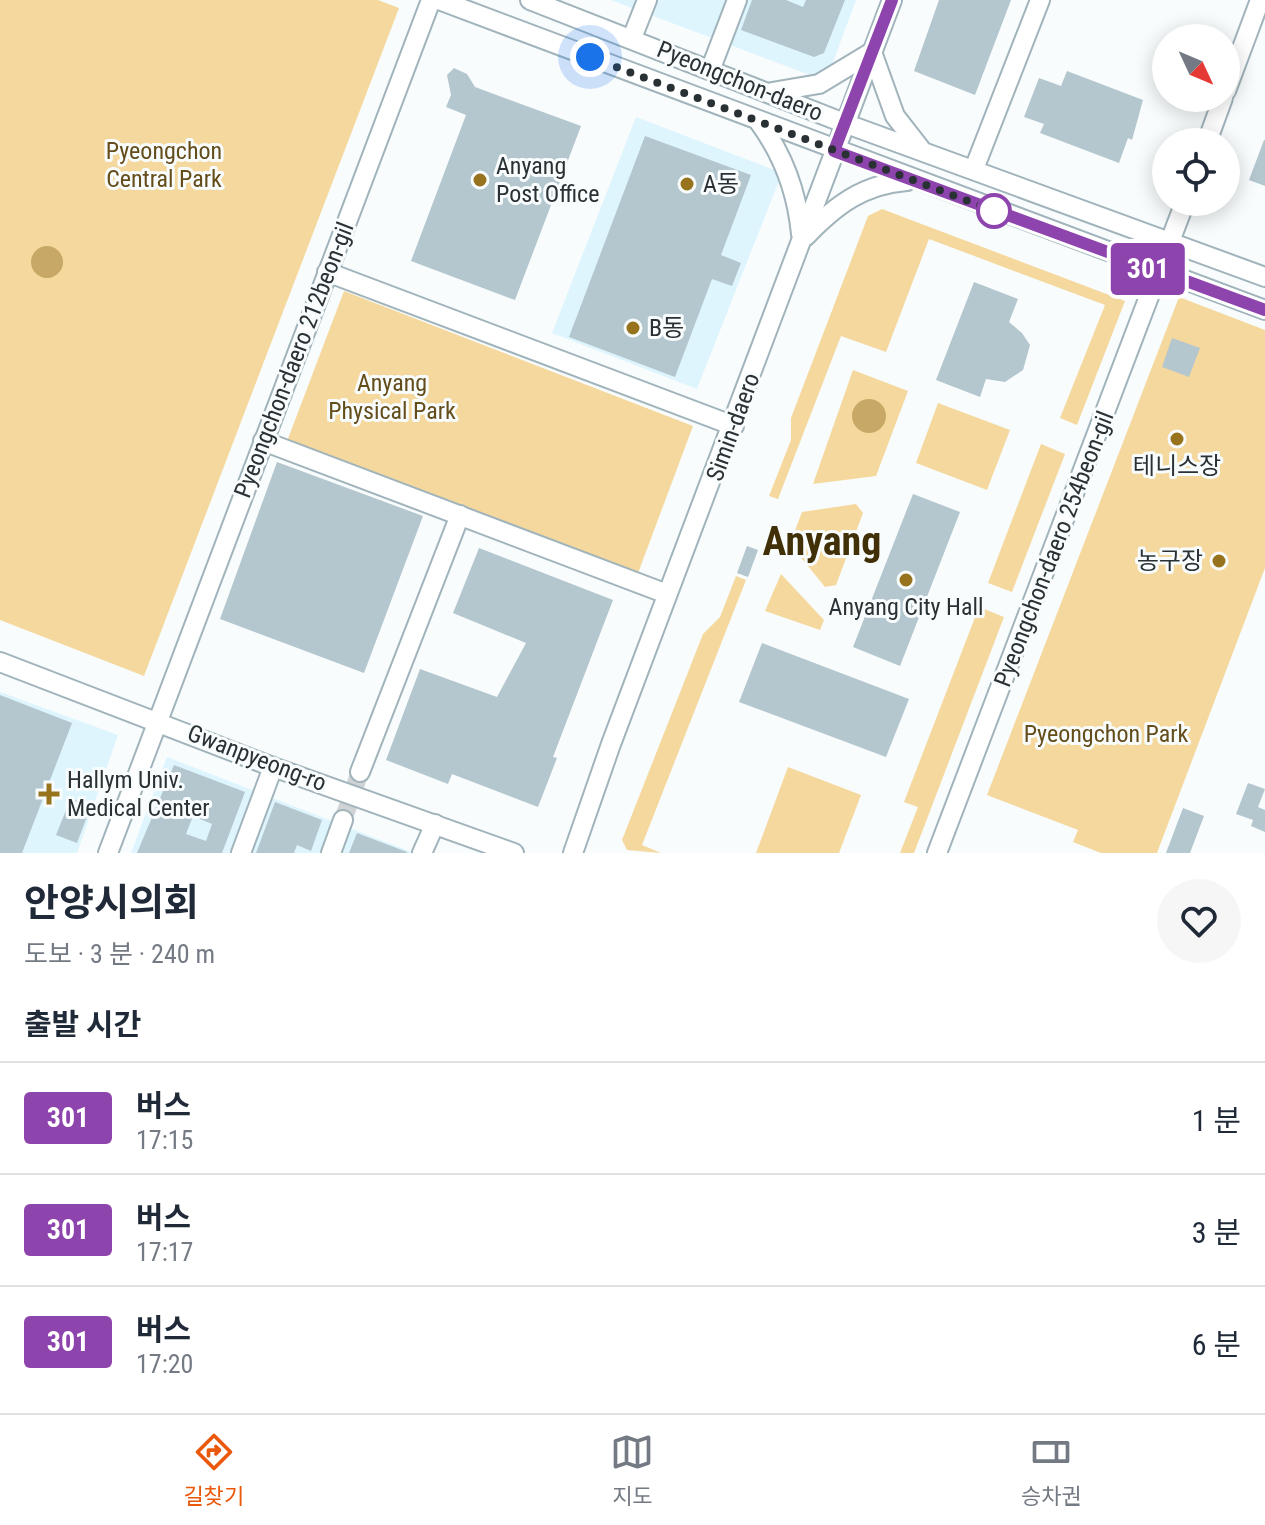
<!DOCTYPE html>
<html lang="ko">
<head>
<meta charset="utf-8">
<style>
  :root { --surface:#fff; --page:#f6f6f7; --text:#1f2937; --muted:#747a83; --line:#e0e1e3; --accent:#ea580c }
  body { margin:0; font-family:"Roboto Condensed","Noto Sans KR",sans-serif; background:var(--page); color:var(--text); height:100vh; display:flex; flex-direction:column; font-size:30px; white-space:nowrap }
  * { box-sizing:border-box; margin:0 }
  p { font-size:26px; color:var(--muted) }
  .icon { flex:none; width:44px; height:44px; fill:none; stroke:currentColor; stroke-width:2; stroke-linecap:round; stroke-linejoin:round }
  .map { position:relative; height:853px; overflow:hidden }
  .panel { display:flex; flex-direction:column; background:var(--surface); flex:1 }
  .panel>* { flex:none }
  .badge { padding:0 16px; border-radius:6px; font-size:28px; line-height:52px }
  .needle { width:52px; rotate:134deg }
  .fabs { position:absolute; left:1152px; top:24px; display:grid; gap:16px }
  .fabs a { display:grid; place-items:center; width:88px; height:88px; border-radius:50%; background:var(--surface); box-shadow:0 4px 20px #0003; font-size:40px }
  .you { position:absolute; width:40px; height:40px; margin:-20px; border:6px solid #fff; border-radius:50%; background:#1a73e8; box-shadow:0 0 0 12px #1a73e833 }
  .map>.badge { position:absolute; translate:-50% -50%; box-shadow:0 0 0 4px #fff }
  h2 { padding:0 24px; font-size:30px; line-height:72px }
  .round { display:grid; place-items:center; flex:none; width:84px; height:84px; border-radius:42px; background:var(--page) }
  .head { display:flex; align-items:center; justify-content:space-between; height:136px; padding:0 24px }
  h1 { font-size:38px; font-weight:700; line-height:60px }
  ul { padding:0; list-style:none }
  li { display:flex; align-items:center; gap:24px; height:112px; padding:0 24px; border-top:2px solid var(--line) }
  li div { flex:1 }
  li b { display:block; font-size:30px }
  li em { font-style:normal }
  li .badge { min-width:88px; font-weight:700; text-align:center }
  .tab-bar { display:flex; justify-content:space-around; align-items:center; height:112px; border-top:2px solid var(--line); background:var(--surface); font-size:22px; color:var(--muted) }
  .tab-bar a { display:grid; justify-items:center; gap:4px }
  .tab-bar .selected { color:var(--accent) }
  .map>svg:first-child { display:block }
  .built { fill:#def5fe }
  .green { fill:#f5d89d }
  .water { fill:#c8a866 }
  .building { fill:#b4c6ce; fill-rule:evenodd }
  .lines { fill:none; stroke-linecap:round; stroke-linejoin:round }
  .minor-tunnel { stroke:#cfd3d5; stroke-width:18; stroke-dasharray:18 9; stroke-linecap:butt }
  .minor-casing { stroke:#a1b4bb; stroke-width:22 }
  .minor { stroke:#fff; stroke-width:18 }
  .line-casing { stroke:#fff; stroke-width:18 }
  .line { stroke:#8e44ad; stroke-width:12 }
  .walk { stroke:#2a3134; stroke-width:8; stroke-dasharray:0 14.4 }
  .poi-dot { fill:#97731d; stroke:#f8fcfd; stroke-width:3 }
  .stop-dot { fill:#fff; stroke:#8e44ad; stroke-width:4 }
  .labels { text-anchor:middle; stroke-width:6; stroke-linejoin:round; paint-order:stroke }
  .street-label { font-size:24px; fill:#2a3134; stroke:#f8fcfd }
  .park-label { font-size:24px; fill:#644d1a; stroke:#f8fcfd }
  .poi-label { font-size:24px; fill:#2a3134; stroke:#f8fcfd; text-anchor:start }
  .town-label { font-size:40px; font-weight:bold; fill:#413007; stroke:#f8fcfd }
</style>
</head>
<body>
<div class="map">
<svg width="1265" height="853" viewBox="0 0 1265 853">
  <rect width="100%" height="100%" fill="#f8fcfd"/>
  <g class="built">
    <path d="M611 0H856L826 81Z"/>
    <path d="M636 117 782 173 697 389 552 333Z"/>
    <path d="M0 692 118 735 77 853H0Z"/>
    <path d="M167 757 414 853H131Z"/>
  </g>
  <g class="green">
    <path d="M0 0H378L399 8 144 676 0 620Z"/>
    <path d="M882 209 1125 301 1077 425 1060 418 1105 305 929 239 886 352 841 336 778 499 769 496 791 440V418L868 216Z"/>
    <path d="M344 291 693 426 637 576 286 444Z"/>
    <path d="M1179 297 1265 330V568L1157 853H1101L1073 842 1078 830 987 795Z"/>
    <path d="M853 370 908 391 876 476 813 484Z"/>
    <path d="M938 403 1010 430 987 490 916 463Z"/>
    <path d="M1041 444 1065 454 1012 592 988 583Z"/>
    <path d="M856 504 863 513 836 585 825 587 790 544 802 512Z"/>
    <path d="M781 574 824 620 820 630 765 611Z"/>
    <path d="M736 576 746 580 642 845 661 853 627 850 622 840 703 634 720 617Z"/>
    <path d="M979 607 1004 617 914 853H900L918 807 904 802Z"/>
    <path d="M788 767 861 795 839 853H756Z"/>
  </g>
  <g class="water">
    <circle cx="47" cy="262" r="16"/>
    <circle cx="869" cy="416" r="17"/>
  </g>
  <g class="building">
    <path d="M752 0H786L803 7 806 0H845L824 53 814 57 741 30Z"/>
    <path d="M939 0H1011L975 95 914 71Z"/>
    <path d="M454 68 467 74 475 87 581 126 515 300 411 261 466 115 446 107 451 95 447 75Z"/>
    <path d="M1067 71 1143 100 1132 140 1128 138 1119 163 1040 133 1044 124 1024 117 1039 78 1061 86Z"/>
    <path d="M645 136 751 175 721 255 741 263 732 286 712 279 675 377 569 337Z"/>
    <path d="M1264 140H1265V186L1249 180Z"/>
    <path d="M974 282 1018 299 1009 322 1022 333 1030 345 1023 370 1005 382 986 379 980 397 936 380Z"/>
    <path d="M1172 338 1200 348 1189 377 1162 367Z"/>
    <path d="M277 462 423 516 364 673 220 619Z"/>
    <path d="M913 494 960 512 900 666 853 647Z"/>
    <path d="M747 546 758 550 748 577 737 573Z"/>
    <path d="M479 548 613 600 553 757 557 758 538 807 452 774 448 784 386 760 420 669 497 697 526 643 453 613Z"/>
    <path d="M762 643 909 699 886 757 739 702Z"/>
    <path d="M0 695 72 723 22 853H0Z"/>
    <path d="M174 765 245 792 222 853H137ZM193 816 212 824 206 841 186 834Z"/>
    <path d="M1248 783 1265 789 1258 807 1265 810V832L1251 826 1253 820 1236 814Z"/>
    <path d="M71 798 91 806 77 843 56 835Z"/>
    <path d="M275 802 322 820 311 851 297 845 294 853H256Z"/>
    <path d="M1183 808 1204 816 1190 853H1166Z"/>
    <path d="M357 833 407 852V853H349Z"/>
  </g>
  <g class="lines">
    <path class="minor-tunnel" d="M343 820 360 772"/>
    <g class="minor-casing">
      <g id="minor">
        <path d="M439 0 1265 310"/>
        <path d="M530 0 844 123 1265 277"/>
        <path d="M632 38 647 0"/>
        <path d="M711 68 737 0"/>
        <path d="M1226 91 1260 0"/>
        <path d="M772 92 819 84 872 52 895 116 920 148"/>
        <path d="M759 122C784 156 797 192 801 234"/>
        <path d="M1207 142 1223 98"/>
        <path d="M974 169 1040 0"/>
        <path d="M806 236C835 206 863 184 907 181"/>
        <path d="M327 272 734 426"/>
        <path d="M263 441 667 594"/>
        <path d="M0 662 273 767 514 853"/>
        <path d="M360 772 460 515"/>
        <path d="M108 853 431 0"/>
        <path d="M241 853 273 767"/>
        <path d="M331 853 343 820"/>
        <path d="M422 853 435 824"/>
        <path d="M573 853 611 744 892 0"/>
        <path d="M937 853 1185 202"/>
      </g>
    </g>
    <use href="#minor" class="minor"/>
  </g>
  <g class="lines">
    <g class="line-casing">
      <path id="line" d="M892 0 834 151 1265 310"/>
    </g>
    <use href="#line" class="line"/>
    <path class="walk" d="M590 57 994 211"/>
  </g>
  <g class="poi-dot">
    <circle cx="480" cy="180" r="8"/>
    <circle cx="687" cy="184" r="8"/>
    <circle cx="633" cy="328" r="8"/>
    <circle cx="1177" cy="439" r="8"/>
    <circle cx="1219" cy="561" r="8"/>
    <circle cx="906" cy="580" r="8"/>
    <path d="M45 782h8v8h8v8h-8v8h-8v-8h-8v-8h8z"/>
  </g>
  <circle class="stop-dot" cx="994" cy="211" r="16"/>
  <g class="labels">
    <g class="street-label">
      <text transform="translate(740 81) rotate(22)" y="8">Pyeongchon-daero</text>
      <text transform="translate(294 360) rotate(-69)" y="8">Pyeongchon-daero 212beon-gil</text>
      <text transform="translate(733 427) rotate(-70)" y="8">Simin-daero</text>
      <text transform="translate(1054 549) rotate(-69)" y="8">Pyeongchon-daero 254beon-gil</text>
      <text transform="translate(257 758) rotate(21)" y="8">Gwanpyeong-ro</text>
    </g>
    <g class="park-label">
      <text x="164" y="159">Pyeongchon<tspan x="164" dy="28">Central Park</tspan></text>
      <text x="392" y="391">Anyang<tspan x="392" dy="28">Physical Park</tspan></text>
      <text x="1106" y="742">Pyeongchon Park</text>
    </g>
    <g class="poi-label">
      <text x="496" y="174">Anyang<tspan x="496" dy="28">Post Office</tspan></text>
      <text x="703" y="192">A동</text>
      <text x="649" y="336">B동</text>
      <text x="1177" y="474" text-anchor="middle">테니스장</text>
      <text x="1203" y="569" text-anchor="end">농구장</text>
      <text x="906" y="615" text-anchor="middle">Anyang City Hall</text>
      <text x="67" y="788">Hallym Univ.<tspan x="67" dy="28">Medical Center</tspan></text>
    </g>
    <g class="town-label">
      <text x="822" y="555">Anyang</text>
    </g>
  </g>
</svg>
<div class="fabs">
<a><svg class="needle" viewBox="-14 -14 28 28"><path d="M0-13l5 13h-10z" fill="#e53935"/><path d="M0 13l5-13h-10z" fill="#747a83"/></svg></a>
<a><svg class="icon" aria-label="locate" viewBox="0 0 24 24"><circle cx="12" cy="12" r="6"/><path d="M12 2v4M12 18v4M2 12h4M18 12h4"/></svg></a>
</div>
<div class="you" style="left:590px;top:57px"></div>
<b class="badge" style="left:1148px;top:269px;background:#8e44ad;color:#fff">301</b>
</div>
<section class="panel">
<div class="head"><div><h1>안양시의회</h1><p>도보 · 3 분 · 240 m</p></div><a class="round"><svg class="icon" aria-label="heart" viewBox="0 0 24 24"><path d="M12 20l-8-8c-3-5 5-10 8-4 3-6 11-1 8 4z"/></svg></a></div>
<h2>출발 시간</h2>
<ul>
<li><span class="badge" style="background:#8e44ad;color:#fff">301</span><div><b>버스</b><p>17:15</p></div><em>1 분</em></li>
<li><span class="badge" style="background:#8e44ad;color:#fff">301</span><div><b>버스</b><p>17:17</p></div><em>3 분</em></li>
<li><span class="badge" style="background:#8e44ad;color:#fff">301</span><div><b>버스</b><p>17:20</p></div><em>6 분</em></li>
</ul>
</section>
<nav class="tab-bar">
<a class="selected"><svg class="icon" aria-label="directions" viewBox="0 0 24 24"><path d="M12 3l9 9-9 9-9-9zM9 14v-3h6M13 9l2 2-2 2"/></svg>길찾기</a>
<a><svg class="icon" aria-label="map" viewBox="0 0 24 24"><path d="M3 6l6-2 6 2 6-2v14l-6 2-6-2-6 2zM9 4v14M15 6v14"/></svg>지도</a>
<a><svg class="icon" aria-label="tickets" viewBox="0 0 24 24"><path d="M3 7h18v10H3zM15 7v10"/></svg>승차권</a>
</nav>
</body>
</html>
